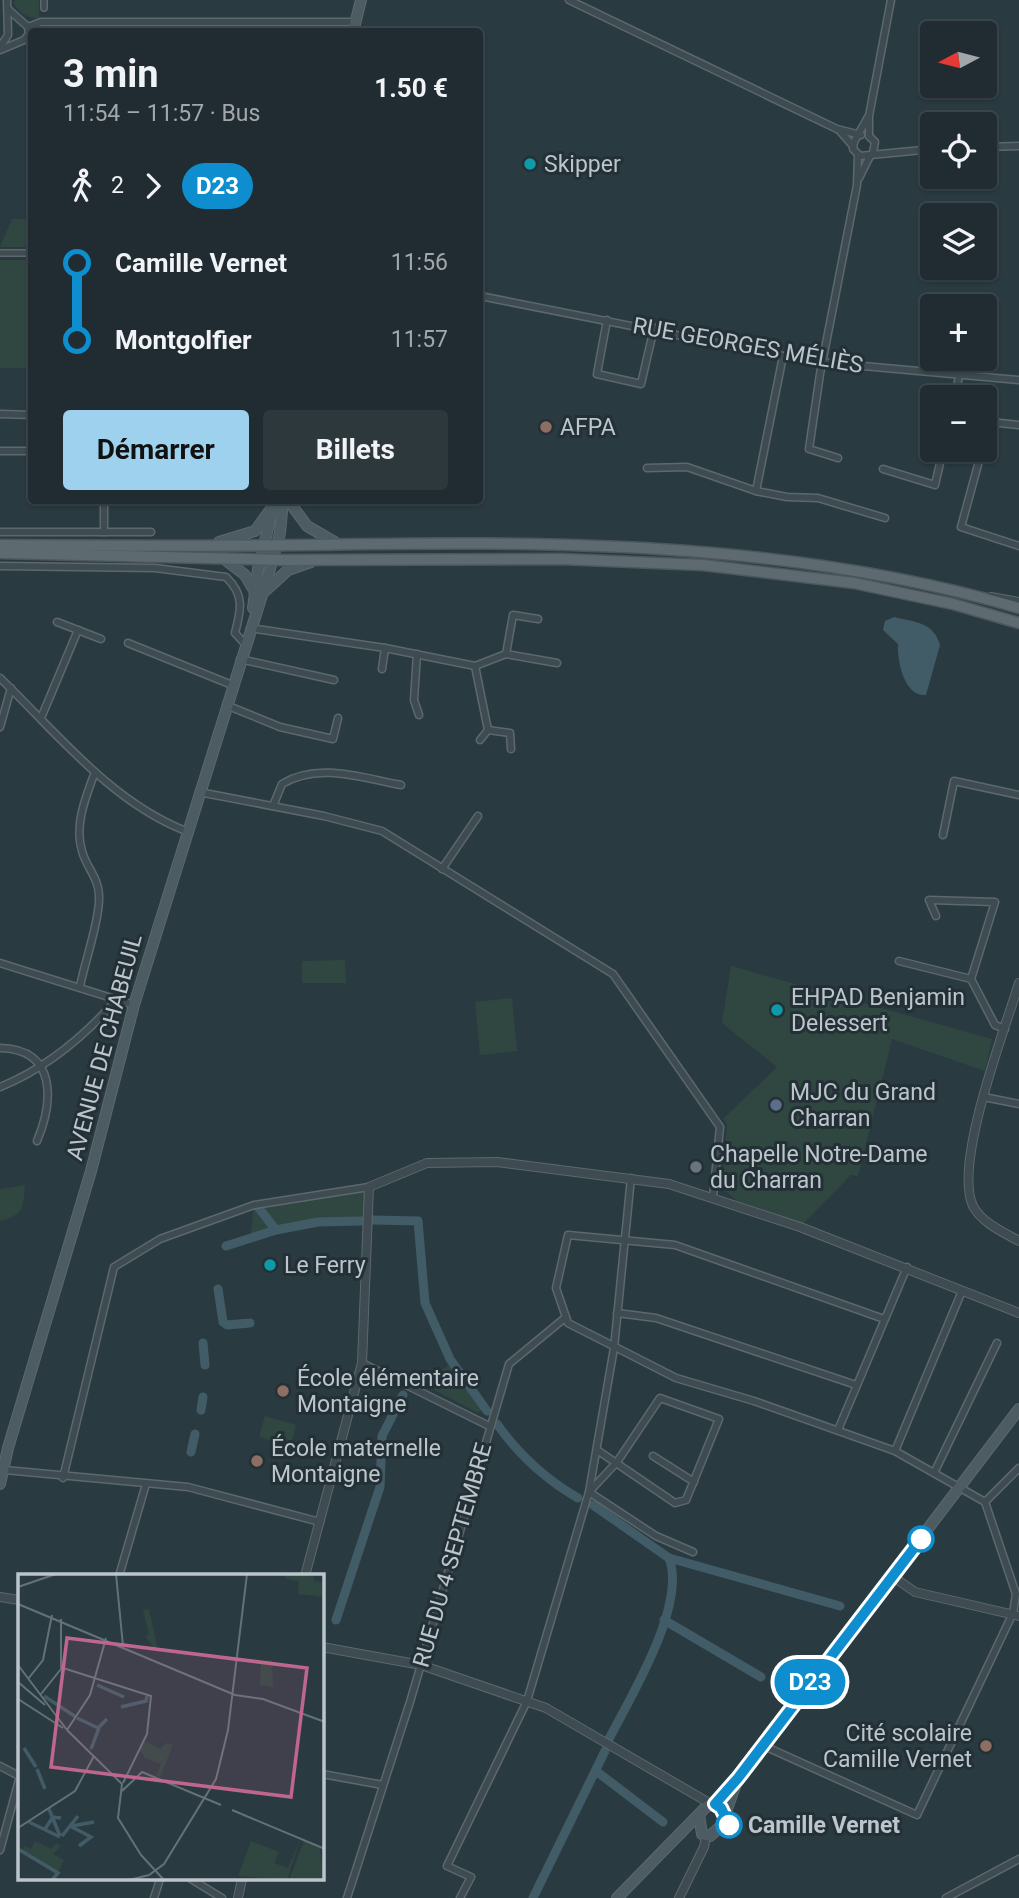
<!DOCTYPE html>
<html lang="fr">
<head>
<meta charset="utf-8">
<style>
  :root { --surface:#202c31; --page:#2d383d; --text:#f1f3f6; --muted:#a2a7ab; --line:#3d484d; --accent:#9ed1ed }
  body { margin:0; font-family:Roboto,sans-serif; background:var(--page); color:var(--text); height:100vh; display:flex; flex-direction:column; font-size:26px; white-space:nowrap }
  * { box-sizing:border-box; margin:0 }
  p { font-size:23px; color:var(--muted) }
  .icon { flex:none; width:38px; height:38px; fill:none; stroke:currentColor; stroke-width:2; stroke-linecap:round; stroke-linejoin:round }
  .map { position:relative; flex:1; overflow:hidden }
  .side { position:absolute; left:28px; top:28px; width:455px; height:476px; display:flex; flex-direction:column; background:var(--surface); border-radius:7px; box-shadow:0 2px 5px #0004,0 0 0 2px var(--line) }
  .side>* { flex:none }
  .badge { padding:0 14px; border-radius:23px; font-size:24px; line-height:46px }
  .needle { width:46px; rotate:263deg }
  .buttons { position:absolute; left:920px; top:21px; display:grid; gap:14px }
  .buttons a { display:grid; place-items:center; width:77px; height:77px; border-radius:7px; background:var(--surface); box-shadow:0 2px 5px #0004,0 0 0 2px var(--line); font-size:35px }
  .map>.badge { position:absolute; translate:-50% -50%; box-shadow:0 0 0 4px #fff }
  .legs { display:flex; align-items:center; gap:10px; height:77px; padding:0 35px; font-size:23px }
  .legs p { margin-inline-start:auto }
  .headline { display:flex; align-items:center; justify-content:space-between; height:119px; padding:0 35px }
  h1 { font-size:38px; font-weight:700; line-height:52px }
  .button { display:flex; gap:14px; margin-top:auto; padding:14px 35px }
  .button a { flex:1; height:80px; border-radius:7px; background:var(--accent); color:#111; font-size:28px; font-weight:700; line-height:80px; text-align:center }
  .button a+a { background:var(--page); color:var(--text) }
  ul { padding:0 35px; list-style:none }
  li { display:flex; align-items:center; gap:24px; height:77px; font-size:26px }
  li i { display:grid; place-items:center; width:10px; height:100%; margin:0 9px; background:currentColor }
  li i::after { content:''; width:18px; height:18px; margin:-9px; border:5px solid; border-radius:50%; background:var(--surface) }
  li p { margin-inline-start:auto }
  li:first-child i { background:linear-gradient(#0000 50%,currentColor 0) }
  li:last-child i { background:linear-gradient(currentColor 50%,#0000 0) }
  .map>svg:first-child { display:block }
  .green { fill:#304741 }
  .water { fill:#425c67 }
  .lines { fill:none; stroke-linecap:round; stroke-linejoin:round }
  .canal { stroke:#425c67; stroke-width:9 }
  .pedestrian-casing { stroke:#5c686e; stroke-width:8 }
  .minor-casing { stroke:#5c686e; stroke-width:9 }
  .tertiary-casing { stroke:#5c686e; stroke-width:10 }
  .secondary-casing { stroke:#5c686e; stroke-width:12 }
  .primary-casing { stroke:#4b575d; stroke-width:13 }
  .pedestrian { stroke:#3e4b51; stroke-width:5 }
  .minor { stroke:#3e4b51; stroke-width:6 }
  .tertiary { stroke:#3e4b51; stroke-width:8 }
  .secondary { stroke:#4d5b63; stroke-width:10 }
  .primary { stroke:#5d6a70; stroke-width:10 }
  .line-1-casing { stroke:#fff; stroke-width:16 }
  .line-1 { stroke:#0e8ece; stroke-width:10 }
  .culture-dot { fill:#0f9aa8; stroke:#233036; stroke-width:2.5 }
  .education-dot { fill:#8d6e63; stroke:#233036; stroke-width:2.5 }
  .service-dot { fill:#5c6f8a; stroke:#233036; stroke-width:2.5 }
  .worship-dot { fill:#6b7280; stroke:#233036; stroke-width:2.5 }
  .stop-1-dot { fill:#fff; stroke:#0e8ece; stroke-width:3.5 }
  .labels { text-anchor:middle; stroke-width:6; stroke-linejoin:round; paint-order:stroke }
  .poi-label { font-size:23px; fill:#bbc5cb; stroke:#233036; text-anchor:start }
  .street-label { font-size:23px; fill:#bbc5cb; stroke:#233036 }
  .stop-label { font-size:23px; font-weight:bold; fill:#bbc5cb; stroke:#233036; text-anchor:start }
  .inset-river { fill:none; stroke:#425c67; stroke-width:3.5 }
  .inset-road { fill:none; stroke:#647278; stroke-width:2 }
  .view { fill:#bf668d; fill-opacity:0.15; stroke:#bf668d; stroke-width:3.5 }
  .inset-edge { fill:none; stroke:#bbc5cb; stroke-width:3.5 }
</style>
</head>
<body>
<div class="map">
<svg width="1019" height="1898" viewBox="0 0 1019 1898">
  <rect width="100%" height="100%" fill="#2a3a41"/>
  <g class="green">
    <path d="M16 0H39V18C26 18 19 13 13 2Z"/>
    <path d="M12 219H31V247H0Z"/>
    <rect x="0" y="260" width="31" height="108"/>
    <path d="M345 960 346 983H302V961Z"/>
    <path d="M731 966 992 1039 985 1071 892 1039 858 1176 851 1175 803 1224 737 1201 722 1188 727 1124 723 1119 777 1067 722 1023Z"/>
    <path d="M512 998 517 1051 480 1055 475 1002Z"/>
    <path d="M25 1185C23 1209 24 1214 0 1221V1189Z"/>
    <path d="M369 1187 367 1218 362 1221 318 1222 276 1230 250 1240 254 1205Z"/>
    <path d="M451 1363 483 1408 478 1413 434 1390 437 1374Z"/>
    <path d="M265 1416 296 1425 290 1447 259 1437Z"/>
  </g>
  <path class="water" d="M894 617C914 622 934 622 940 645L926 695C904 697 897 660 898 644L883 630 885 621Z"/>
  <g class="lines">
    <g class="canal">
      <path d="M258 1207 276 1230"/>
      <path d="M372 1220 418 1221 425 1303 450 1359 487 1411"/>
      <path d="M226 1246 276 1230 318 1222 362 1221"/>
      <path d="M218 1289 223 1322 227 1325 250 1323"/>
      <path d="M203 1343 205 1365"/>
      <path d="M201 1410 203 1397"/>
      <path d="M497 1424C519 1455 545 1479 578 1498"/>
      <path d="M191 1452 195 1434"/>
      <path d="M593 1505 669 1558C687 1605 631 1696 609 1739"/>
      <path d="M669 1558 840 1606"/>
      <path d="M336 1620 380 1487 382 1436 403 1395"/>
      <path d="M664 1620 761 1677"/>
      <path d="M596 1771 663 1822"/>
      <path d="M533 1898 605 1751"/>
    </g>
    <g class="pedestrian-casing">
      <g id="pedestrian">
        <path d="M44 0V8"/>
        <path d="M0 253H32"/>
      </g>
    </g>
    <g class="minor-casing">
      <g id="minor">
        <path d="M569 0 837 129 861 135"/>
        <path d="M9 10 28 27"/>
        <path d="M28 27 41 22H356"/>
        <path d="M0 47 8 35 7 0"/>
        <path d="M0 50 24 40 29 34 28 27"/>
        <path d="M868 117 854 142 853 149 860 156 933 149"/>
        <path d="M839 130 853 146"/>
        <path d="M869 136V116L891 0"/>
        <path d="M869 136 875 142 873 153"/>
        <path d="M985 147 1019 146"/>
        <path d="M859 178 870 156"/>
        <path d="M480 296 808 361 1019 380"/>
        <path d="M607 320 597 374 641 384 654 328"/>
        <path d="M955 397 959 376"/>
        <path d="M0 414 32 415"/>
        <path d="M985 438 990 422 1019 425"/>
        <path d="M982 450 961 527 1019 546"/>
        <path d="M0 451H32"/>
        <path d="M838 458 809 449 820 374 857 185 858 155"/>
        <path d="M647 468 687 467 756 491 787 497 818 498 885 518"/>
        <path d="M883 469 935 485 943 450"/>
        <path d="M756 491 783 356"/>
        <path d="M0 532H151"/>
        <path d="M104 532V500"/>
        <path d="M0 566 155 568 226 577C245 595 241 610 235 633L245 644"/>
        <path d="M57 622 101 639"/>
        <path d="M250 628 385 648 475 666 506 654 557 663"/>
        <path d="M128 643 232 685"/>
        <path d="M417 654 414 700 419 715"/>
        <path d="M506 654 513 615 538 619"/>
        <path d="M240 659 334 680"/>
        <path d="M475 666 488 730 510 733 511 749"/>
        <path d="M382 669 385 648"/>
        <path d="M0 678C56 732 111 802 186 831"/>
        <path d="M226 705 280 727 333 739 338 718"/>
        <path d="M41 718 78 630"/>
        <path d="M0 727 11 688"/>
        <path d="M480 740 488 730"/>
        <path d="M199 792 324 816 382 831 613 974 720 1127 713 1197"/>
        <path d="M273 806 282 784C318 762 362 778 401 785"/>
        <path d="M943 835 954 781 1019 795"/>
        <path d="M442 869 478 816"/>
        <path d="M936 916 929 900 995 902 971 979"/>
        <path d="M899 961 971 979"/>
        <path d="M0 963 134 1005"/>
        <path d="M971 979 995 1025 1005 1029"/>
        <path d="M80 986C85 962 100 918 99 896 99 878 86 867 82 851 74 825 86 796 95 772"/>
        <path d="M0 1048C58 1049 53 1103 37 1141"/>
        <path d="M0 1087C47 1068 84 1037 117 999"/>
        <path d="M984 1097 1019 1104"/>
        <path d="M617 1313 656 1318 856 1385"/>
        <path d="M362 1363 489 1426"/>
        <path d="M838 1430 907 1267"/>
        <path d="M597 1450 675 1503 686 1500 719 1419 660 1398 617 1462 589 1492 656 1536 693 1552"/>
        <path d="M895 1451 962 1291"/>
        <path d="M653 1456 694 1482"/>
        <path d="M5 1470 188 1487 320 1522"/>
        <path d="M934 1473 997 1343"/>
        <path d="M63 1478 114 1267 160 1239 254 1205 369 1187"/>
        <path d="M985 1502 1019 1468"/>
        <path d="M119 1576 146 1484"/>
        <path d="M762 1745 917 1815 1013 1613 1016 1594 985 1502 895 1451 754 1401 676 1378 568 1323 556 1288 568 1235 675 1245 884 1319"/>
        <path d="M0 1766 19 1776"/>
        <path d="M322 1774 383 1785"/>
        <path d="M0 1850 19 1780"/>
        <path d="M191 1879 222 1898"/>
        <path d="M154 1898 160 1879"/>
        <path d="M347 1898 410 1702 509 1364 566 1317"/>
        <path d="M460 1898 471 1877 447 1866 527 1701 589 1492 614 1348 631 1178"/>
        <path d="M946 1898 1019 1859"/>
      </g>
    </g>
    <g class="tertiary-casing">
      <g id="tertiary">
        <path d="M991 597 1019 602"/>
        <path d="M1019 983C1005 1029 953 1164 973 1206 982 1223 1003 1232 1019 1241"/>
        <path d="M305 1576 362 1363 369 1187 427 1163 497 1162 669 1184 800 1227 1019 1313"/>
        <path d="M892 1576 915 1592 1019 1616"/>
        <path d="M0 1597 19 1600"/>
        <path d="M322 1647 421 1665 546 1708 711 1804"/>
        <path d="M238 1898 242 1879"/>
        <path d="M679 1898 704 1847 706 1836"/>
      </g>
    </g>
    <g class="secondary-casing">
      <g id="secondary">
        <path d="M353 32 361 0"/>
        <path d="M288 500 307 526 338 544"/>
        <path d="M219 542 255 531 271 509"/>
        <path d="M223 558 245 575 255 592"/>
        <path d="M265 591 288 570 311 562"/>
        <path d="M253 608 258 569 275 500"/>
        <path d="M0 1484 8 1448 91 1171 134 1005 268 576 280 533 283 500"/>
        <path d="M715 1804 738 1778 1019 1409"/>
        <path d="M699 1815 702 1834 710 1836 721 1826 738 1778"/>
        <path d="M617 1898 705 1808 711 1804 718 1805 724 1814"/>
      </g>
    </g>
    <g class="primary-casing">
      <g id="primary">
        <path d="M0 545C102 546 204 546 306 545 546 541 787 540 1019 608"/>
        <path d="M0 553 282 560 562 559 703 565 854 583 953 604 1019 623"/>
      </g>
    </g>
    <use href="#pedestrian" class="pedestrian"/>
    <use href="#minor" class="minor"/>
    <use href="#tertiary" class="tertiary"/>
    <use href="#secondary" class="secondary"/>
    <use href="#primary" class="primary"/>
  </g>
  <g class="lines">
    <g class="line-1-casing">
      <path id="line-1" d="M729 1825 721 1808 715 1804 738 1778 921 1539"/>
    </g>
    <use href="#line-1" class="line-1"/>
  </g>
  <g class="culture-dot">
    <circle cx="530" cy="164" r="7"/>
    <circle cx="777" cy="1010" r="7"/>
    <circle cx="270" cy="1265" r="7"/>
  </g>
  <g class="education-dot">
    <circle cx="546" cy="427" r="7"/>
    <circle cx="283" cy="1391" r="7"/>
    <circle cx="257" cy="1461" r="7"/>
    <circle cx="986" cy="1746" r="7"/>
  </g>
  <circle class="service-dot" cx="776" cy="1105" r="7"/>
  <circle class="worship-dot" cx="696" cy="1167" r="7"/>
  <g class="stop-1-dot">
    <circle cx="921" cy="1539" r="12"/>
    <circle cx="729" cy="1825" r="12"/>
  </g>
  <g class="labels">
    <g class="poi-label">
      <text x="544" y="172">Skipper</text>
      <text x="560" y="435">AFPA</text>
      <text x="791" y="1005">EHPAD Benjamin<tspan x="791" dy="26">Delessert</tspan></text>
      <text x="790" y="1100">MJC du Grand<tspan x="790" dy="26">Charran</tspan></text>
      <text x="710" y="1162">Chapelle Notre-Dame<tspan x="710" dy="26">du Charran</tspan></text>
      <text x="284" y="1273">Le Ferry</text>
      <text x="297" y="1386">École élémentaire<tspan x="297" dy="26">Montaigne</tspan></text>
      <text x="271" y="1456">École maternelle<tspan x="271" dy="26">Montaigne</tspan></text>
      <text x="972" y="1741" text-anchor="end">Cité scolaire<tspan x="972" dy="26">Camille Vernet</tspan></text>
    </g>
    <g class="street-label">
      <text transform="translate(748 345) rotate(10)" y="8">RUE GEORGES MÉLIÈS</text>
      <text transform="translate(104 1047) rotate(-75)" y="8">AVENUE DE CHABEUIL</text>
      <text transform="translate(452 1555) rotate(-74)" y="8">RUE DU 4 SEPTEMBRE</text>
    </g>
    <g class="stop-label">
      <text x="748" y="1833">Camille Vernet</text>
    </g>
  </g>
  <g transform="translate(18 1574)">
    <rect width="306" height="306" fill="#2a3a41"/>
    <path d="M267 0H296V7L306 8V23L280 20 281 7 268 5ZM131 35 138 67 139 78 127 62 131 61 125 36ZM254 86 255 113 242 111 243 87ZM127 167 142 175 148 169 155 171 142 203 138 202 143 190 127 184 122 176ZM282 266 269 306 220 302 233 267 261 278 256 289 270 294ZM17 267 33 275 38 269 43 272 35 280 46 286 39 301 4 276 6 272 13 275ZM286 267 302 274 306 306H271Z" fill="#304741"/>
    <path class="inset-river" d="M79 111 106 123M26 122 58 143M103 133 128 127 129 122M59 144 80 154 89 145M6 174 18 193M73 175 81 154M19 195 27 215M31 235 42 262M11 248 42 263M52 252 73 263 61 272M54 252 76 248M27 255 35 243 43 244M44 262 60 242M0 275 40 299 34 306"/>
    <path class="inset-road" d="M98 0 105 72M0 13 38 0M0 30 217 121 245 125 307 148M0 91 49 156M45 94 133 122 129 160 105 209M10 105 25 86 34 41M0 108 27 131M23 120 43 95V45M0 125 45 154M49 156 72 121 88 64M49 156 104 210 100 244 123 281 146 306M104 217 124 198 203 231M214 236 307 275M0 254 57 217 76 182M111 306 131 301 146 290 198 205 210 156 229 0"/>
    <path class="view" d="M49 64 289 94 273 223 33 193Z"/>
    <rect width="306" height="306" class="inset-edge"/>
  </g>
</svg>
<div class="buttons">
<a><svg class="needle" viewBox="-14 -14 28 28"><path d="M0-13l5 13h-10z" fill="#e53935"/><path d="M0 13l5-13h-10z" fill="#a2a7ab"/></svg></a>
<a><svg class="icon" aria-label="locate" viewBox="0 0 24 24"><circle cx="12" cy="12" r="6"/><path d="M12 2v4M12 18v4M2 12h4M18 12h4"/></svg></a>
<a><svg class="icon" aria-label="layers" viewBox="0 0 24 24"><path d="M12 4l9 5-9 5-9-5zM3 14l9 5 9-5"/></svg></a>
<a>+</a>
<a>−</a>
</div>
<b class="badge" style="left:810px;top:1682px;background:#0e8ece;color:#fff">D23</b>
<section class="side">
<div class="headline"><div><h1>3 min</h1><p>11:54 – 11:57 · Bus</p></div><b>1.50 €</b></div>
<div class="legs"><svg class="icon" aria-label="walk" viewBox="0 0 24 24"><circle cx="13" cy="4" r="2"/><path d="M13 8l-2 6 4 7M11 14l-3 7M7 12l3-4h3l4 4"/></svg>2<svg class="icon" aria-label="forward" viewBox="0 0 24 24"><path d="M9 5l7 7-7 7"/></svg><b class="badge" style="background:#0e8ece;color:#fff">D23</b></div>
<ul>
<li><i style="color:#0e8ece"></i><b>Camille Vernet</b><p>11:56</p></li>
<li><i style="color:#0e8ece"></i><b>Montgolfier</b><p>11:57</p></li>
</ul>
<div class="button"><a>Démarrer</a><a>Billets</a></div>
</section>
</div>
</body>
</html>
